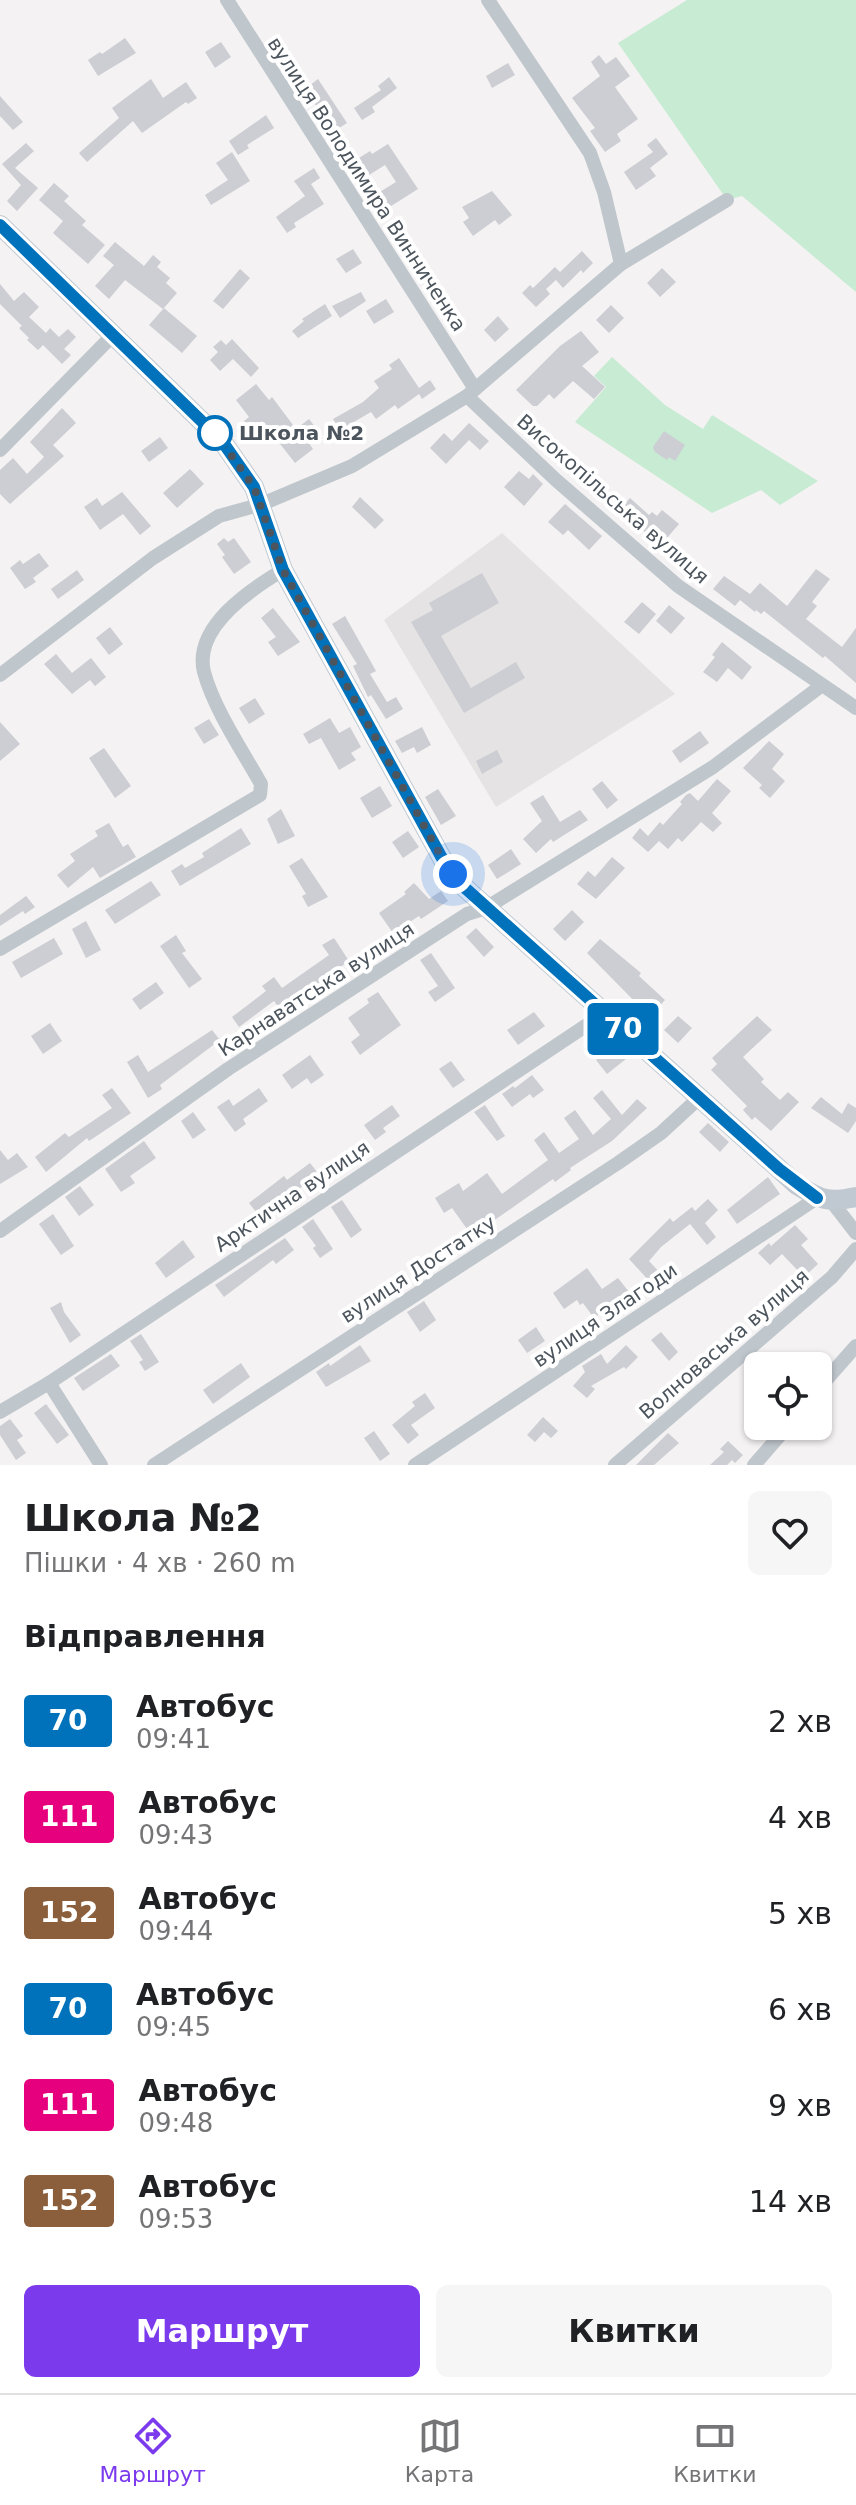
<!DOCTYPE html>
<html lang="uk">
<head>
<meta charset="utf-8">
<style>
  :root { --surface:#fff; --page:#f6f6f6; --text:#202124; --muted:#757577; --line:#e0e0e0; --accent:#7c3aed }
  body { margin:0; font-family:"DejaVu Sans",sans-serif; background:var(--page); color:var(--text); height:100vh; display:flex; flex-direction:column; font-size:30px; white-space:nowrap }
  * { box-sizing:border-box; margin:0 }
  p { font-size:26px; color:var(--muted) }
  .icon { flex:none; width:44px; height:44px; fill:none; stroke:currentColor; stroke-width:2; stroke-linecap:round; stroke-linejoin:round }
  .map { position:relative; height:1465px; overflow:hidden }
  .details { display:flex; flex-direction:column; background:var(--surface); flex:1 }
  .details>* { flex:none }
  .badge { padding:0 16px; border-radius:6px; font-size:28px; line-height:52px }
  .buttons { position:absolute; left:744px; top:1352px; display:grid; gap:16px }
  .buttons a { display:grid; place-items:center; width:88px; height:88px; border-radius:12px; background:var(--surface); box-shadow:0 2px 6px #0004; font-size:40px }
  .you { position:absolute; width:40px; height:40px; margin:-20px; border:6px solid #fff; border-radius:50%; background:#1a73e8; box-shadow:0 0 0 12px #1a73e833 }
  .map>.badge { position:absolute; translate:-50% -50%; box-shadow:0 0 0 4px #fff }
  h2 { padding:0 24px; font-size:30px; line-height:72px }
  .round { display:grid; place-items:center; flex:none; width:84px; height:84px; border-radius:12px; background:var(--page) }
  .overview { display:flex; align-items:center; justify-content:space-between; height:136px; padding:0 24px }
  h1 { font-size:38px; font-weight:700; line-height:60px }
  .action { display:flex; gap:16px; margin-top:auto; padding:16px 24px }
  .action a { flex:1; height:92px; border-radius:12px; background:var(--accent); color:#fff; font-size:32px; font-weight:700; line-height:92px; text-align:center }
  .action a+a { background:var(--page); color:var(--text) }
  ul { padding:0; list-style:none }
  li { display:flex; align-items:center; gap:24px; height:96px; padding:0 24px }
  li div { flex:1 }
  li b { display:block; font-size:30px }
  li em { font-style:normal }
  li .badge { min-width:88px; font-weight:700; text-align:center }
  .tabs { display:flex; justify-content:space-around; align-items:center; height:112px; border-top:2px solid var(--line); background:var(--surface); font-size:22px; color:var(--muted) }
  .tabs a { display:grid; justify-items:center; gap:4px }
  .tabs .active { color:var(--accent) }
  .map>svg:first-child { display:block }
  .education { fill:#e5e3e3 }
  .green { fill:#c7ebd3 }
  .building { fill:#cdced3 }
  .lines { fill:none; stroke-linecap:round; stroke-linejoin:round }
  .street { stroke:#bfc6cc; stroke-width:14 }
  .secondary { stroke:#c0c9d1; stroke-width:20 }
  .line-casing { stroke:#fff; stroke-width:18 }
  .line { stroke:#0072bc; stroke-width:12 }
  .walk { stroke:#4c555d; stroke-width:8; stroke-dasharray:0 14.4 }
  .stop-dot { fill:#fff; stroke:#0072bc; stroke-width:4 }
  .labels { text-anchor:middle; stroke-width:8; stroke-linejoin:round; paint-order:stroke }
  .street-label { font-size:20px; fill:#4c555d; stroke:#fff }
  .stop-label { font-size:20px; font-weight:bold; fill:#4c555d; stroke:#fff; text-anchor:start }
</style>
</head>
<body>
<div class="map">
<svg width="856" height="1465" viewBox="0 0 856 1465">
  <rect width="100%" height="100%" fill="#f4f2f2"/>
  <path class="education" d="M502 533 675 694 496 807 384 620Z"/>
  <g class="green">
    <path d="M687 0H856V292L742 196 727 200 618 43Z"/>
    <path d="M612 357 665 405 703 429 712 415 818 481 780 505 761 490 712 513 575 422 606 387 594 376Z"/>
  </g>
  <g class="building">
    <path d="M125 38 136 53 98 76 88 60 100 52 102 54Z"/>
    <path d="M221 42 231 57 215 68 205 52Z"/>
    <path d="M599 55 606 64 616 57 630 76 615 87 638 119 617 134 621 141 605 152 590 131 595 128 572 98 600 76 591 62Z"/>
    <path d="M508 63 515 75 492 88 486 76Z"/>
    <path d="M389 77 397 88 372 107 375 112 362 120 354 108 381 90 378 86Z"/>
    <path d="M151 79 163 98 186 82 197 98 188 104 186 102 142 133 133 121 87 162 79 153 119 118 112 108Z"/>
    <path d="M318 79 347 123 333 132 305 89Z"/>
    <path d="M0 96 23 122 13 130 0 116Z"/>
    <path d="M266 115 274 128 247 145 249 148 238 155 229 141Z"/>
    <path d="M656 138 668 154 650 168 656 176 636 190 624 172 653 152 647 145Z"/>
    <path d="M26 143 34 151 15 168 38 188 17 211 7 201 21 185 2 164Z"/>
    <path d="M388 144 418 189 388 208 378 193 396 182 385 165 369 175 359 158 370 151 372 154Z"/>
    <path d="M232 152 250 181 211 205 205 195 228 180 216 163Z"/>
    <path d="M314 168 320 178 311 184 324 204 294 223 296 227 287 233 276 217 305 196 294 181Z"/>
    <path d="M54 183 69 196 64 201 86 221 82 225 105 245 88 264 53 233 63 221 39 200Z"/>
    <path d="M492 191 512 215 499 225 495 220 473 236 463 222 469 218 462 207Z"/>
    <path d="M115 242 144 266 153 255 161 262 157 267 170 278 166 283 177 293 163 309 125 280 109 299 95 286 114 265 103 256Z"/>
    <path d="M353 249 362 263 346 273 336 259Z"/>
    <path d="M582 251 593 263 583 273 581 270 563 288 556 280 546 289 550 294 536 307 522 293 530 285 533 288 555 267 560 272Z"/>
    <path d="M662 268 676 282 660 297 647 283Z"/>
    <path d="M240 269 250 278 223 309 213 301Z"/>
    <path d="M0 284 14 301 24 292 39 307 29 317 46 333 50 328 59 337 68 329 76 337 64 349 71 355 62 364 43 345 38 350 27 340 29 338 19 328 22 326 0 304Z"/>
    <path d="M361 292 366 301 340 318 332 306Z"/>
    <path d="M386 299 394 312 374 324 366 311Z"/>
    <path d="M325 304 332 316 298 338 292 331 304 321 302 319Z"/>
    <path d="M611 305 624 318 609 333 596 320Z"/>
    <path d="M164 308 197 336 182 353 149 325Z"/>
    <path d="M498 316 509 329 495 342 484 330Z"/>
    <path d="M581 331 599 352 582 366 605 387 594 399 573 381 554 399 549 394 537 406H533L516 390 560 346Z"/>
    <path d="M232 339 259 368 251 377 233 359 220 371 210 360 218 352 213 347 221 340 226 345Z"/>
    <path d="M399 358 419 388 430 380 436 389 422 399 419 394 398 409 395 405 376 419 371 412 340 430 333 419 363 402 379 388 374 381 392 369 389 365Z"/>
    <path d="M256 384 269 400 272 397 296 429 309 419 319 432 307 440 313 449 295 463 262 421 252 430 244 421 249 417 236 400Z"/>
    <path d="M62 408 76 423 53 445 64 456 10 504 0 494V470L13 458 27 474 44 457 30 442Z"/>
    <path d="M469 423 489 441 480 450 469 440 446 464 430 448 444 433 452 441Z"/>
    <path d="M664 431 685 445 675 461 669 457 667 460 655 452 653 447Z"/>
    <path d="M160 437 168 448 149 462 141 451Z"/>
    <path d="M190 469 204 484 177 508 163 493Z"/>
    <path d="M519 471 529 479 533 474 543 484 524 506 504 487Z"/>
    <path d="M122 492 151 526 140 535 123 514 100 530 84 507 97 498 102 506Z"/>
    <path d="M360 497 384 520 375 529 352 507Z"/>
    <path d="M630 498 649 515 652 512 657 516 662 510 679 524 660 546 620 509Z"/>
    <path d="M565 504 602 536 589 550 568 530 563 535 548 522Z"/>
    <path d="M224 538 228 542 234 538 251 562 234 574 222 557 225 555 217 544Z"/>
    <path d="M39 553 49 566 33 578 36 582 25 589 10 568 20 560 23 564Z"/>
    <path d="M816 569 830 579 812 602 817 606 806 619 842 647 856 628V683L825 656 823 658 764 611 761 614 756 610 755 612 740 600 735 606 713 589 724 576 750 594 760 583 787 606Z"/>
    <path d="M77 570 84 580 58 599 51 589Z"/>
    <path d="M482 573 499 603 441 636 471 688 516 662 525 678 464 713 411 622 433 610 429 603Z"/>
    <path d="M642 602 656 614 639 634 624 622Z"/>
    <path d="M669 605 685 618 671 634 656 621Z"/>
    <path d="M273 608 300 642 278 656 268 642 276 637 261 618Z"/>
    <path d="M345 616 376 671 370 674 387 702 396 697 403 709 386 719 371 695 368 697 353 666 357 664 332 624Z"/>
    <path d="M110 627 123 644 109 655 96 638Z"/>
    <path d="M722 642 752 667 742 680 728 668 717 682 703 672 715 657 712 655Z"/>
    <path d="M56 654 72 673 91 658 106 677 95 686 90 680 72 694 44 664Z"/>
    <path d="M255 698 265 714 249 724 239 708Z"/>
    <path d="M330 718 339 733 350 727 361 747 351 753 356 760 339 770 321 738 309 744 303 734Z"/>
    <path d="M209 719 219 735 204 744 194 728Z"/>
    <path d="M0 722 20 744 0 761Z"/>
    <path d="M422 727 431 745 417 753 414 747 402 753 395 741Z"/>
    <path d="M700 731 709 743 680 763 672 751Z"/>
    <path d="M769 741 784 754 772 769 785 781 770 798 759 788 762 785 743 768Z"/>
    <path d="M104 748 131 786 115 798 89 758Z"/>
    <path d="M497 750 503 762 482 774 476 761Z"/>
    <path d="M717 779 731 791 712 813 722 823 713 832 701 822 682 842 678 838 668 849 659 841 648 852 632 838 640 828 648 836 660 822 663 825 682 804 680 802 686 795 690 793 698 801Z"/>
    <path d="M602 781 618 800 607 809 592 789Z"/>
    <path d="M380 786 392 806 372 818 360 798Z"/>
    <path d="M438 789 456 816 441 825 425 797Z"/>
    <path d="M543 795 560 822 580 810 588 820 553 842 551 839 536 853 523 839 542 821 530 803Z"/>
    <path d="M281 809 295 836 278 844 267 819Z"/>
    <path d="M109 823 123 847 128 844 136 857 100 878 93 867 68 888 57 875 75 861 70 854 98 836 95 831Z"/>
    <path d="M241 828 251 844 180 886 171 871 182 864 185 868 204 857 202 853Z"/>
    <path d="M408 831 419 847 403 858 392 842Z"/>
    <path d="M511 849 521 864 497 879 488 865Z"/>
    <path d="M612 857 625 868 596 899 577 884 588 871 595 877Z"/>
    <path d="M302 858 328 897 308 907 302 896 306 894 289 866Z"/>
    <path d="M151 881 161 895 115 924 105 910Z"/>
    <path d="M414 883 429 899 441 891 448 901 421 919 419 916 393 933 379 913 406 894 404 892Z"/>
    <path d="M26 896 35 907 25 914 23 911 0 926V915Z"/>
    <path d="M572 910 584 922 565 941 553 929Z"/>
    <path d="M86 921 101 950 86 958 72 929Z"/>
    <path d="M476 928 494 947 484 957 466 937Z"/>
    <path d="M176 935 186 951 182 953 202 979 189 988 160 946Z"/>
    <path d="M54 938 63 954 21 978 12 962Z"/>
    <path d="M334 938 349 961 330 974 332 977 318 988 282 1012 274 1001 239 1027 232 1017 266 991 262 986 274 977 282 988 329 955 322 945Z"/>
    <path d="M600 939 641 973 639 976 665 1000 650 1017 587 953Z"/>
    <path d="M431 953 455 988 435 1002 428 992 438 986 420 960Z"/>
    <path d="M156 982 164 993 140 1010 132 999Z"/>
    <path d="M378 992 401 1025 360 1055 351 1042 360 1035 348 1018 369 1003 367 999Z"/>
    <path d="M534 1012 545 1026 518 1045 507 1030Z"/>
    <path d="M678 1016 692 1028 678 1043 664 1030Z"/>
    <path d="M757 1016 772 1030 743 1057 764 1079 761 1082 780 1100 788 1092 799 1102 771 1131 755 1117 752 1120 743 1110 747 1106 711 1070 717 1064 712 1058Z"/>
    <path d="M50 1023 62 1041 43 1054 31 1036Z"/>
    <path d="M212 1030 220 1040 160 1085 162 1089 148 1098 127 1062 138 1055 148 1072Z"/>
    <path d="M615 1045 626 1059 607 1074 596 1060Z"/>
    <path d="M310 1055 324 1075 311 1084 307 1078 292 1089 282 1075Z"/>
    <path d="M451 1061 465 1080 453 1088 439 1069Z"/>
    <path d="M532 1075 544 1090 533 1098 530 1094 512 1107 502 1094 513 1086 515 1088Z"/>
    <path d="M112 1088 131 1113 89 1141 87 1138 46 1172 35 1157 65 1133 69 1137 112 1108 102 1095Z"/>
    <path d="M259 1088 268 1101 243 1119 246 1124 235 1132 217 1107 229 1099 233 1106Z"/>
    <path d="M602 1090 622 1115 637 1099 647 1108 612 1141 570 1168 571 1170 555 1182 553 1179 472 1236 452 1208 444 1213 435 1198 459 1183 463 1191 487 1173 502 1194 548 1160 534 1140 544 1132 559 1153 579 1139 564 1118 575 1110 593 1135 611 1119 593 1098Z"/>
    <path d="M821 1097 842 1114 848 1103 856 1108V1121L848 1133 811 1108Z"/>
    <path d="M392 1105 400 1116 383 1128 386 1132 375 1140 364 1125Z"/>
    <path d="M485 1105 505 1136 497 1141 474 1112Z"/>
    <path d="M193 1112 206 1130 193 1139 181 1121Z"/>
    <path d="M708 1123 729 1142 720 1152 699 1132Z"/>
    <path d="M144 1141 156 1158 130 1176 135 1183 121 1192 105 1169Z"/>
    <path d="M0 1150 8 1160 17 1153 28 1167 0 1184Z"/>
    <path d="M310 1163 321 1177 308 1186 306 1184 260 1217 249 1203 284 1176 287 1180Z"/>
    <path d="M768 1177 780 1194 737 1224 727 1210Z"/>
    <path d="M80 1186 94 1205 79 1216 65 1197Z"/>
    <path d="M708 1199 718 1210 705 1223 716 1237 707 1245 690 1224 661 1247 649 1261 662 1275 652 1284 629 1259 670 1218 673 1222 692 1207 695 1211Z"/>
    <path d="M342 1200 362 1230 351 1238 331 1207Z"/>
    <path d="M53 1214 74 1246 61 1255 39 1224Z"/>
    <path d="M313 1219 333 1249 320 1258 313 1248 316 1246 302 1227Z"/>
    <path d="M795 1225 808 1239 801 1245 818 1264 804 1277 782 1254 770 1265 758 1253 769 1243 771 1246Z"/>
    <path d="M285 1238 294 1250 276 1264 273 1260 224 1297 215 1285Z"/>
    <path d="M183 1240 195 1257 166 1278 155 1263Z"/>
    <path d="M587 1268 602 1289 618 1278 633 1297 616 1309 613 1305 594 1318 583 1303 580 1305 577 1300 564 1309 553 1293Z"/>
    <path d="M424 1301 436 1320 420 1332 407 1312Z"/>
    <path d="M61 1302 64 1312 81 1335 70 1343 50 1308Z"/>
    <path d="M536 1327 545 1341 527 1353 518 1340Z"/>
    <path d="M661 1332 678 1352 669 1361 651 1340Z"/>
    <path d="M141 1334 159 1362 145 1371 139 1362 143 1360 130 1341Z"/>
    <path d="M360 1345 371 1361 326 1387 316 1372 329 1363 330 1366Z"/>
    <path d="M626 1345 638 1357 626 1369 624 1367 591 1386 595 1389 587 1398 573 1386 585 1372 582 1366 601 1354 607 1364Z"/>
    <path d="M111 1354 120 1366 83 1391 74 1378Z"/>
    <path d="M241 1363 250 1377 213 1404 203 1390Z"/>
    <path d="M425 1393 435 1408 411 1425 419 1435 408 1444 392 1425 415 1406 412 1402Z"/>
    <path d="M46 1404 69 1435 57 1444 34 1413Z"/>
    <path d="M543 1417 558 1431 551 1438 544 1432 535 1442 527 1435Z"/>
    <path d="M10 1419 23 1436 17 1440 26 1453 16 1460 0 1435V1426Z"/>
    <path d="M374 1431 390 1454 380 1461 364 1438Z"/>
    <path d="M668 1433 679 1443 654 1465H636Z"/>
    <path d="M728 1441 743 1455 735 1463 732 1460 727 1465H710L724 1452 720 1449Z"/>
  </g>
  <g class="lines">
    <g class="street">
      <path d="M227 0 475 389"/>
      <path d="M488 0 590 153 604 192 621 264"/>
      <path d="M467 396 556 480 678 586 856 708"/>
      <path d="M0 450 113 335"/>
      <path d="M0 675 153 558 219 516 262 504 352 466 467 396 621 264 727 200"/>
      <path d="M0 949 260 795 261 784C242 750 214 709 204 672 193 627 251 589 283 570"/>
      <path d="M832 1202 856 1233"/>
      <path d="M0 1231 228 1069 467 914 486 908 713 767 821 686"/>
      <path d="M49 1383 101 1465"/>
      <path d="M818 1389 856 1346"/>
      <path d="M0 1412 49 1383 605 1013"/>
      <path d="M154 1465 618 1163 661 1133 699 1098"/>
      <path d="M415 1465 817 1198"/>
      <path d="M615 1465 832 1277 856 1249"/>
      <path d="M754 1465 788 1426"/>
    </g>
    <path class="secondary" d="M0 225 222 441 254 487 283 570 443 860 464 887 797 1185C821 1200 828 1203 856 1197"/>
  </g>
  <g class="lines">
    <g class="line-casing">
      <path id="line" d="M0 225 222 441 254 487 283 570 443 860 464 887 779 1169 817 1198"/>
    </g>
    <use href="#line" class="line"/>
    <path class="walk" d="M215 433 254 487 283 570 443 860 453 874"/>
  </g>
  <circle class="stop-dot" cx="215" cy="433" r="16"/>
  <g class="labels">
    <g class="street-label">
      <text transform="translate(367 184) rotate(57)" y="7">вулиця Володимира Винниченка</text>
      <text transform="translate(613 499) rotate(41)" y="7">Високопільська вулиця</text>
      <text transform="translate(316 989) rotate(-33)" y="7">Карнаватська вулиця</text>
      <text transform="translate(292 1196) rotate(-34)" y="7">Арктична вулиця</text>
      <text transform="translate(418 1269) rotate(-33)" y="7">вулиця Достатку</text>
      <text transform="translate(605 1315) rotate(-34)" y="7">вулиця Злагоди</text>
      <text transform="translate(724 1344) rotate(-41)" y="7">Волноваська вулиця</text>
    </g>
    <g class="stop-label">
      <text x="239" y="440">Школа №2</text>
    </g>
  </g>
</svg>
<div class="buttons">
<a><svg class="icon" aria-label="locate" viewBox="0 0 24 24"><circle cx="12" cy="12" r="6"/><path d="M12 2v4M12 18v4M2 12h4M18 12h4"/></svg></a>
</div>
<div class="you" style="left:453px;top:874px"></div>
<b class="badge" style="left:623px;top:1029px;background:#0072bc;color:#fff">70</b>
</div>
<section class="details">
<div class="overview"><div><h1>Школа №2</h1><p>Пішки · 4 хв · 260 m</p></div><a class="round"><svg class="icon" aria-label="heart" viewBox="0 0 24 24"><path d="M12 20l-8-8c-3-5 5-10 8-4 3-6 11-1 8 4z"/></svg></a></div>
<h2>Відправлення</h2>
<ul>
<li><span class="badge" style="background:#0072bc;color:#fff">70</span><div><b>Автобус</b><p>09:41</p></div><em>2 хв</em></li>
<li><span class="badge" style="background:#e6007e;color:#fff">111</span><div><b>Автобус</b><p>09:43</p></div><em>4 хв</em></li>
<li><span class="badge" style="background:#8b5e3c;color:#fff">152</span><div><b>Автобус</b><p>09:44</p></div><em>5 хв</em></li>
<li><span class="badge" style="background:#0072bc;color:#fff">70</span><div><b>Автобус</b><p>09:45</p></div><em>6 хв</em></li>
<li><span class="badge" style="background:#e6007e;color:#fff">111</span><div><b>Автобус</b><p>09:48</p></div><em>9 хв</em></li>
<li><span class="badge" style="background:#8b5e3c;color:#fff">152</span><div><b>Автобус</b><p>09:53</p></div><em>14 хв</em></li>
</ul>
<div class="action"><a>Маршрут</a><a>Квитки</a></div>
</section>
<nav class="tabs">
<a class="active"><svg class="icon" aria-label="directions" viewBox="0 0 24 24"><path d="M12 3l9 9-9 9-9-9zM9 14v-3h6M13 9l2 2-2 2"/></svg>Маршрут</a>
<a><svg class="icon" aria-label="map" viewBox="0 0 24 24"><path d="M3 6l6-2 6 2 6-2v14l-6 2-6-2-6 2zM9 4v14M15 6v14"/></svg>Карта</a>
<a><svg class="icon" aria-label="tickets" viewBox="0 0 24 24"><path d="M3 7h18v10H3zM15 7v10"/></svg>Квитки</a>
</nav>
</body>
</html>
